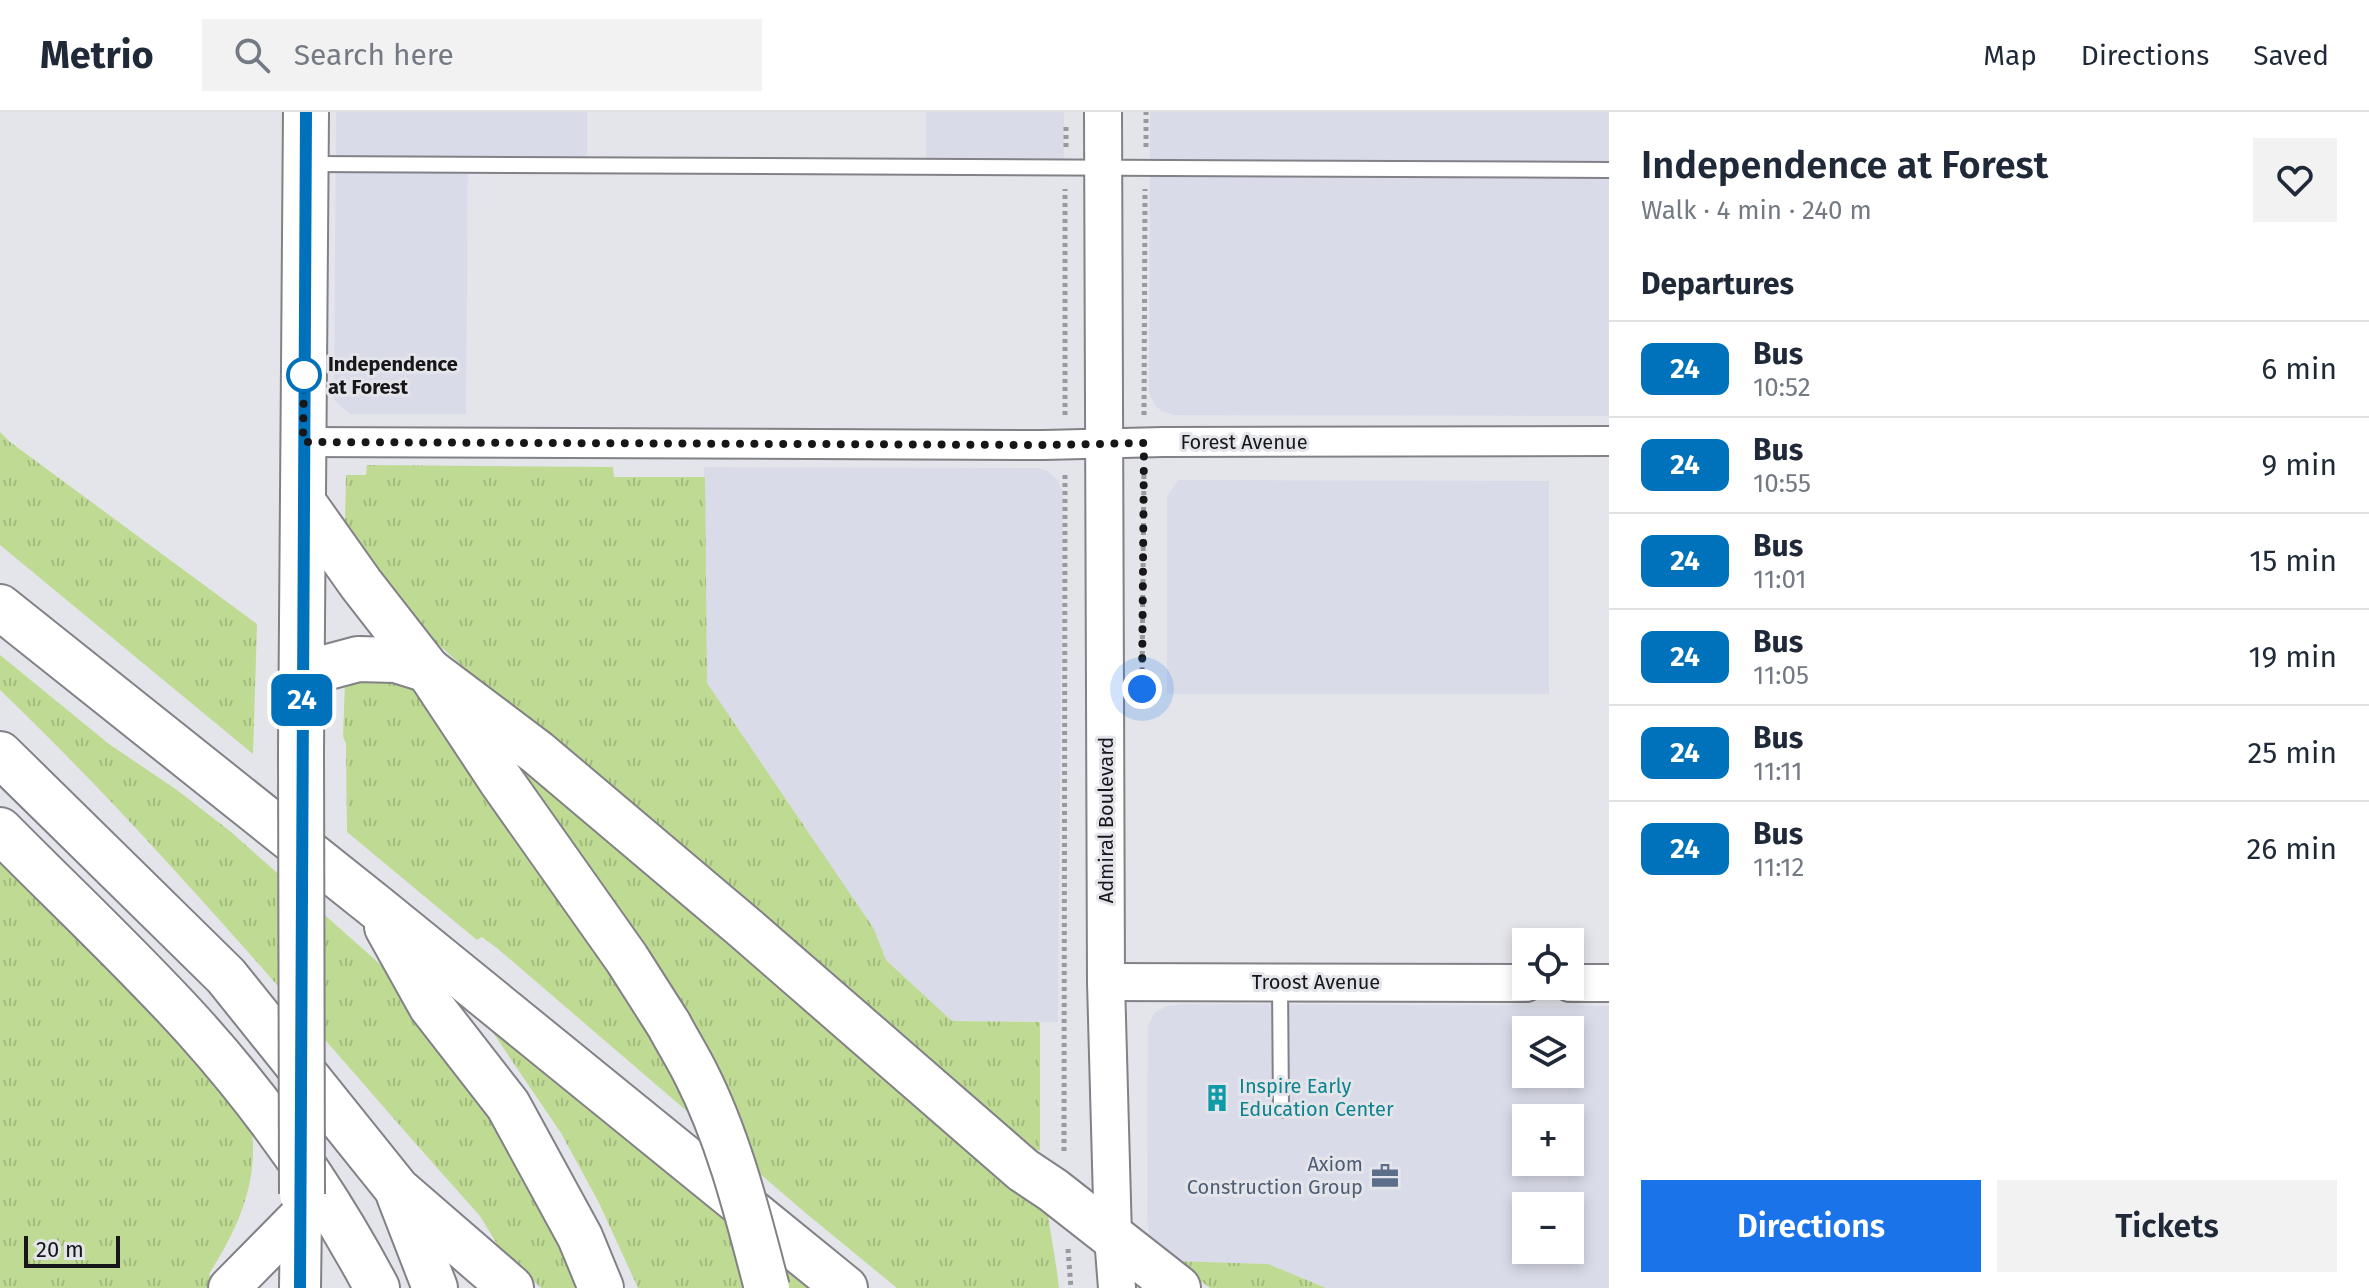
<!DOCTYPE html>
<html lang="en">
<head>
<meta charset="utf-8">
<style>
  :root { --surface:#fff; --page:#f2f2f3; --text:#1f2937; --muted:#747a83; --line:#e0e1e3; --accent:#1a73e8 }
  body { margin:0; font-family:"Fira Sans",sans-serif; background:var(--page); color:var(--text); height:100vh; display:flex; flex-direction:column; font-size:30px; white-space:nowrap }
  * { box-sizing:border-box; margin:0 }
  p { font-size:26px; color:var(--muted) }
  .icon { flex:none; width:44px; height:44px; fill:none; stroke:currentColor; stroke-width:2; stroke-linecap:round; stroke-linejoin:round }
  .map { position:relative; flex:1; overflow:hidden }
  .side { display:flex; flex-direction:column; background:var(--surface); width:760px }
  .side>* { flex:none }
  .badge { padding:0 16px; border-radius:12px; font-size:28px; line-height:52px }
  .tools { position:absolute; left:1512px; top:816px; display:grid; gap:16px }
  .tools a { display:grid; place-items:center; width:72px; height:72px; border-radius:0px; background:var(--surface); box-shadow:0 4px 12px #0003; font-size:40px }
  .scale { position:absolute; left:24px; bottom:20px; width:96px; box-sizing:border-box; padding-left:8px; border:4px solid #171719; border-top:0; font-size:22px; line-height:28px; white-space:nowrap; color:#171719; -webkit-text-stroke:6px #e4e5eb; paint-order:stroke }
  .you { position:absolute; width:40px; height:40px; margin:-20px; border:6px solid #fff; border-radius:50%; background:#1a73e8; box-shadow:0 0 0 12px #1a73e833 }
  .map>.badge { position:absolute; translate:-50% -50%; box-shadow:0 0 0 4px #fff }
  h2 { padding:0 32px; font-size:30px; line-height:72px }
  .round { display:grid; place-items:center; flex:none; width:84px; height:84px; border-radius:0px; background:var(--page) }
  .headline { display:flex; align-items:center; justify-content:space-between; height:136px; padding:0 32px }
  h1 { font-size:38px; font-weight:600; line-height:60px }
  .primary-button { display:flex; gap:16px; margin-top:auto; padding:16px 32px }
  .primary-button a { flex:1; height:92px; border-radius:0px; background:var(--accent); color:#fff; font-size:32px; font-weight:600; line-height:92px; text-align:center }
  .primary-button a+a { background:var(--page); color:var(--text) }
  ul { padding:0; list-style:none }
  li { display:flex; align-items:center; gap:24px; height:96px; padding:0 32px; border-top:2px solid var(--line) }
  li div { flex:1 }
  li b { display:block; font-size:30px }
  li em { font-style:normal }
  li .badge { min-width:88px; font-weight:700; text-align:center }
  header { display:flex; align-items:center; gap:48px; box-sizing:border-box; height:112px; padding:0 40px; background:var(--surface); border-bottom:2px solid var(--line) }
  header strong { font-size:38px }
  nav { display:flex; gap:44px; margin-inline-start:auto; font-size:28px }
  .search { width:560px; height:72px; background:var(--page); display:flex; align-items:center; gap:20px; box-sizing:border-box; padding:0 28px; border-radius:0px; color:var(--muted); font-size:30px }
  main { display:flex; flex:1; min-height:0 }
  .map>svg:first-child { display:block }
  .built { fill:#d9dbe8; fill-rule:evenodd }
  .grass { fill:url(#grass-tufts) }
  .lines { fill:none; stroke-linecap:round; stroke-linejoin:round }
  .service-casing { stroke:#818187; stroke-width:18 }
  .minor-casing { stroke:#818187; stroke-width:32 }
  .tertiary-casing { stroke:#818187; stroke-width:40 }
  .secondary-casing { stroke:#818187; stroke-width:44 }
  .primary-casing { stroke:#818187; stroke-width:48 }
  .motorway-casing { stroke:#818187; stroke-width:48 }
  .path { stroke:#99999e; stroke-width:5; stroke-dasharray:4 4; stroke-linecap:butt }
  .service { stroke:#fff; stroke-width:14 }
  .minor { stroke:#fff; stroke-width:28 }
  .tertiary { stroke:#fff; stroke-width:36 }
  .secondary { stroke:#fff; stroke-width:40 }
  .primary { stroke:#fff; stroke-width:44 }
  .motorway { stroke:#fff; stroke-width:44 }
  .primary-bridge-casing { stroke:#818187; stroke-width:48; stroke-linecap:butt }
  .motorway-bridge-casing { stroke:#818187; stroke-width:48; stroke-linecap:butt }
  .primary-bridge { stroke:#fff; stroke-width:44 }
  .motorway-bridge { stroke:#fff; stroke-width:44 }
  .line-casing { stroke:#fff; stroke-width:18 }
  .line { stroke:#0072bc; stroke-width:12 }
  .walk { stroke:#171719; stroke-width:8; stroke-dasharray:0 14.4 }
  .stop-dot { fill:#fff; stroke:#0072bc; stroke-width:4 }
  .labels { text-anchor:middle; stroke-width:6; stroke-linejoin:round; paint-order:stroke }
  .stop-label { font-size:20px; font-weight:bold; fill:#171719; stroke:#e4e5eb; text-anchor:start }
  .street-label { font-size:20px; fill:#171719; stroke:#e4e5eb }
  .culture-label { font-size:20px; fill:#0d838f; stroke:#e4e5eb; text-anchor:start }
  .service-label { font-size:20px; fill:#4e5e75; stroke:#e4e5eb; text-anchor:end }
</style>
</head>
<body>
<header>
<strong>Metrio</strong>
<div class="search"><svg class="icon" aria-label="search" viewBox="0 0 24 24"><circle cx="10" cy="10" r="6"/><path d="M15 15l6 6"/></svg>Search here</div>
<nav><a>Map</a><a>Directions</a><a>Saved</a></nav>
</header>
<main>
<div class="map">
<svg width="1609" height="1176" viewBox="0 0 1609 1176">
  <defs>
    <pattern id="grass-tufts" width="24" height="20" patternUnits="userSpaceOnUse" patternTransform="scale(2)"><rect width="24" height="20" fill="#beda93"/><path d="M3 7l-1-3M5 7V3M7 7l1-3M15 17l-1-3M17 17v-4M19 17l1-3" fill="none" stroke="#a3ba7e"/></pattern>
  </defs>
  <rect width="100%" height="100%" fill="#e4e5eb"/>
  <g class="built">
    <path d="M336 0H587V47L468 45 466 302H350L334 288Z"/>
    <path d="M926 0H1064V62L926 61Z"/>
    <path d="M1150 0H1609V304L1175 303 1161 299 1154 292 1149 280Z"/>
    <path d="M704 355 1038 356 1047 359 1058 368 1063 380 1058 910 952 909 886 848 874 817 707 571Z"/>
    <path d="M1178 368 1549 369V582H1167V385Z"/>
    <path d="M1186 892 1609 894V1176H1326L1268 1152 1173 1149 1150 1129 1147 1105 1148 914 1154 901 1167 894ZM1526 918H1570V962H1526ZM1526 1006H1570V1050H1526ZM1526 1094H1570V1138H1526Z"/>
  </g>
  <g class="grass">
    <path d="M0 320 10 330 257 512 253 642 0 433Z"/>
    <path d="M367 353 613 355 614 365H705L707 571 874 817 886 848 952 909 1040 910V1038L1031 1040 498 586 439 533 398 488 345 412 346 363H366Z"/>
    <path d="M0 543 109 632 177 678 231 720 389 860 476 968 584 1176H541L497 1132 480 1104C321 927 172 743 0 578Z"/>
    <path d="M370 566C420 567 462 610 501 638L1047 1094C1050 1122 1056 1147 1059 1176H897L808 1103 498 837 482 825 477 828 347 720 346 632 343 624 345 571Z"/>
    <path d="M0 744 155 902 251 1012C260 1069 238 1116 209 1162L213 1170 208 1176H0Z"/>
    <path d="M485 909 811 1176H638L599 1091 561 1021Z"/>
    <path d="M1173 1149 1268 1152 1326 1176H1210Z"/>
  </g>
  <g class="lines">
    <g class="service-casing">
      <g id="service">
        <path d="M310 52 1609 58"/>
        <path d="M1280 871 1281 998"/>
      </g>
    </g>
    <g class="minor-casing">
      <path id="minor" d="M303 330 1044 333 1163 330 1609 329"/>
    </g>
    <g class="tertiary-casing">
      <g id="tertiary">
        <path d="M1103 0 1106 870 1113 1125 1117 1176"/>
        <path d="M1106 870 1526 871"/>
        <path d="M1570 871H1609"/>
      </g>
    </g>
    <g class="secondary-casing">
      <g id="secondary">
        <path d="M229 1176 301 1103"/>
        <path d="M300 1176 301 1103"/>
      </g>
    </g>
    <g class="primary-casing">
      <path id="primary" d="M301 638 306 0"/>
    </g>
    <g class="motorway-casing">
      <g id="motorway">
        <path d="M303 390 361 472 428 558 502 670 627 847 669 913"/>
        <path d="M0 495 375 794 845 1176"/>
        <path d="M302 562 358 547 396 548 428 558 538 641 745 816 1023 1058 1053 1078 1178 1176"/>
        <path d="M0 642 226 864 397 1077 511 1176"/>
        <path d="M0 718C65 784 134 848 196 917 266 995 328 1083 377 1176"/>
        <path d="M387 815 431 894 508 993 580 1125 601 1176"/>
        <path d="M399 1083 435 1176"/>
      </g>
    </g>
    <g class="path">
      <path d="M1066 35V13"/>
      <path d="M1146 35V0"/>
      <path d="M1065 303V77"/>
      <path d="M1144 303 1145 77"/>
      <path d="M1142 567 1144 357"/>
      <path d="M1064 1039 1065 361"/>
      <path d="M1068 1137 1071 1176"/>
    </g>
    <use href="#service" class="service"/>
    <use href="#minor" class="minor"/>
    <use href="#tertiary" class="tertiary"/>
    <use href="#secondary" class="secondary"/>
    <use href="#primary" class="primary"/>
    <use href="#motorway" class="motorway"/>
    <g class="primary-bridge-casing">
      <path id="primary-bridge" d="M301 638 302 1082"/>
    </g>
    <g class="motorway-bridge-casing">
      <path id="motorway-bridge" d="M669 913C678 930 688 946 696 962 730 1029 748 1104 767 1176"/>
    </g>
    <use href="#primary-bridge" class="primary-bridge"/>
    <use href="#motorway-bridge" class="motorway-bridge"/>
  </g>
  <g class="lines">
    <g class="line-casing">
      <path id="line" d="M300 1176 306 0"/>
    </g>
    <use href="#line" class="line"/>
    <path class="walk" d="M304 263 303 330 1044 333 1144 331 1142 577"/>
  </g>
  <defs>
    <g id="building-bare" transform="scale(2.16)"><path d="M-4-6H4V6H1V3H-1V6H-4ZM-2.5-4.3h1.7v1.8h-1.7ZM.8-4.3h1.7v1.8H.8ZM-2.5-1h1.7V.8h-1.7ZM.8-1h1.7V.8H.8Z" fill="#0f9aa8" stroke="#e4e5eb" stroke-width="2.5" paint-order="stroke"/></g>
    <g id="office-bare" transform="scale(2.16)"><path d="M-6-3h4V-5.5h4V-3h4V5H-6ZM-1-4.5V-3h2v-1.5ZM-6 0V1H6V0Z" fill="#5c6f8a" stroke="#e4e5eb" stroke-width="2.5" paint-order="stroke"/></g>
  </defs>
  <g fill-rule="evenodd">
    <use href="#building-bare" x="1217" y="986"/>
    <use href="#office-bare" x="1385" y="1064"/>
  </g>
  <circle class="stop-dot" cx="304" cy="263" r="16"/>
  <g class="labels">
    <g class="stop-label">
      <text x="328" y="259">Independence<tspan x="328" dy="23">at Forest</tspan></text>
    </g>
    <g class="street-label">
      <text x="1244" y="337">Forest Avenue</text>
      <text transform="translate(1106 708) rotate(-90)" y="7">Admiral Boulevard</text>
      <text x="1316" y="877">Troost Avenue</text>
    </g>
    <g class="culture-label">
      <text x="1239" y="981">Inspire Early<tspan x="1239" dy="23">Education Center</tspan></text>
    </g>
    <g class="service-label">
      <text x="1363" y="1059">Axiom<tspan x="1363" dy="23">Construction Group</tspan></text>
    </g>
  </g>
</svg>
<div class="tools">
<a><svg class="icon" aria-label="locate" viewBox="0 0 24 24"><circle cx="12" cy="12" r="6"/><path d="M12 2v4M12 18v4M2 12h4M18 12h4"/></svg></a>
<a><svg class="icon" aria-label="layers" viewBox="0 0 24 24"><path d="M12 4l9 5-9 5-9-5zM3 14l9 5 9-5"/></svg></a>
<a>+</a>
<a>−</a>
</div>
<div class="scale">20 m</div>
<div class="you" style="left:1142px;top:577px"></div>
<b class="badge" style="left:302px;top:588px;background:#0072bc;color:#fff">24</b>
</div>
<section class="side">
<div class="headline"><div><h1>Independence at Forest</h1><p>Walk · 4 min · 240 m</p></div><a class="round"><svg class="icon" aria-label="heart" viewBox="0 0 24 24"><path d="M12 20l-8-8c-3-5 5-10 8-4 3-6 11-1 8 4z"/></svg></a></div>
<h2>Departures</h2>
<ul>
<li><span class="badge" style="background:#0072bc;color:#fff">24</span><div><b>Bus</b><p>10:52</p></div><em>6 min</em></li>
<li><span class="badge" style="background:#0072bc;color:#fff">24</span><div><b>Bus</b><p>10:55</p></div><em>9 min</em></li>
<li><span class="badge" style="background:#0072bc;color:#fff">24</span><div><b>Bus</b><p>11:01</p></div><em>15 min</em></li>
<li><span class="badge" style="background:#0072bc;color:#fff">24</span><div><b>Bus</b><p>11:05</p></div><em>19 min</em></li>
<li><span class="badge" style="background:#0072bc;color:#fff">24</span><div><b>Bus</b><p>11:11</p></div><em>25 min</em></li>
<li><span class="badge" style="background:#0072bc;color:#fff">24</span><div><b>Bus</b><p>11:12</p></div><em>26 min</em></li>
</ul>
<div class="primary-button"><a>Directions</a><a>Tickets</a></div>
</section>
</main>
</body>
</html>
